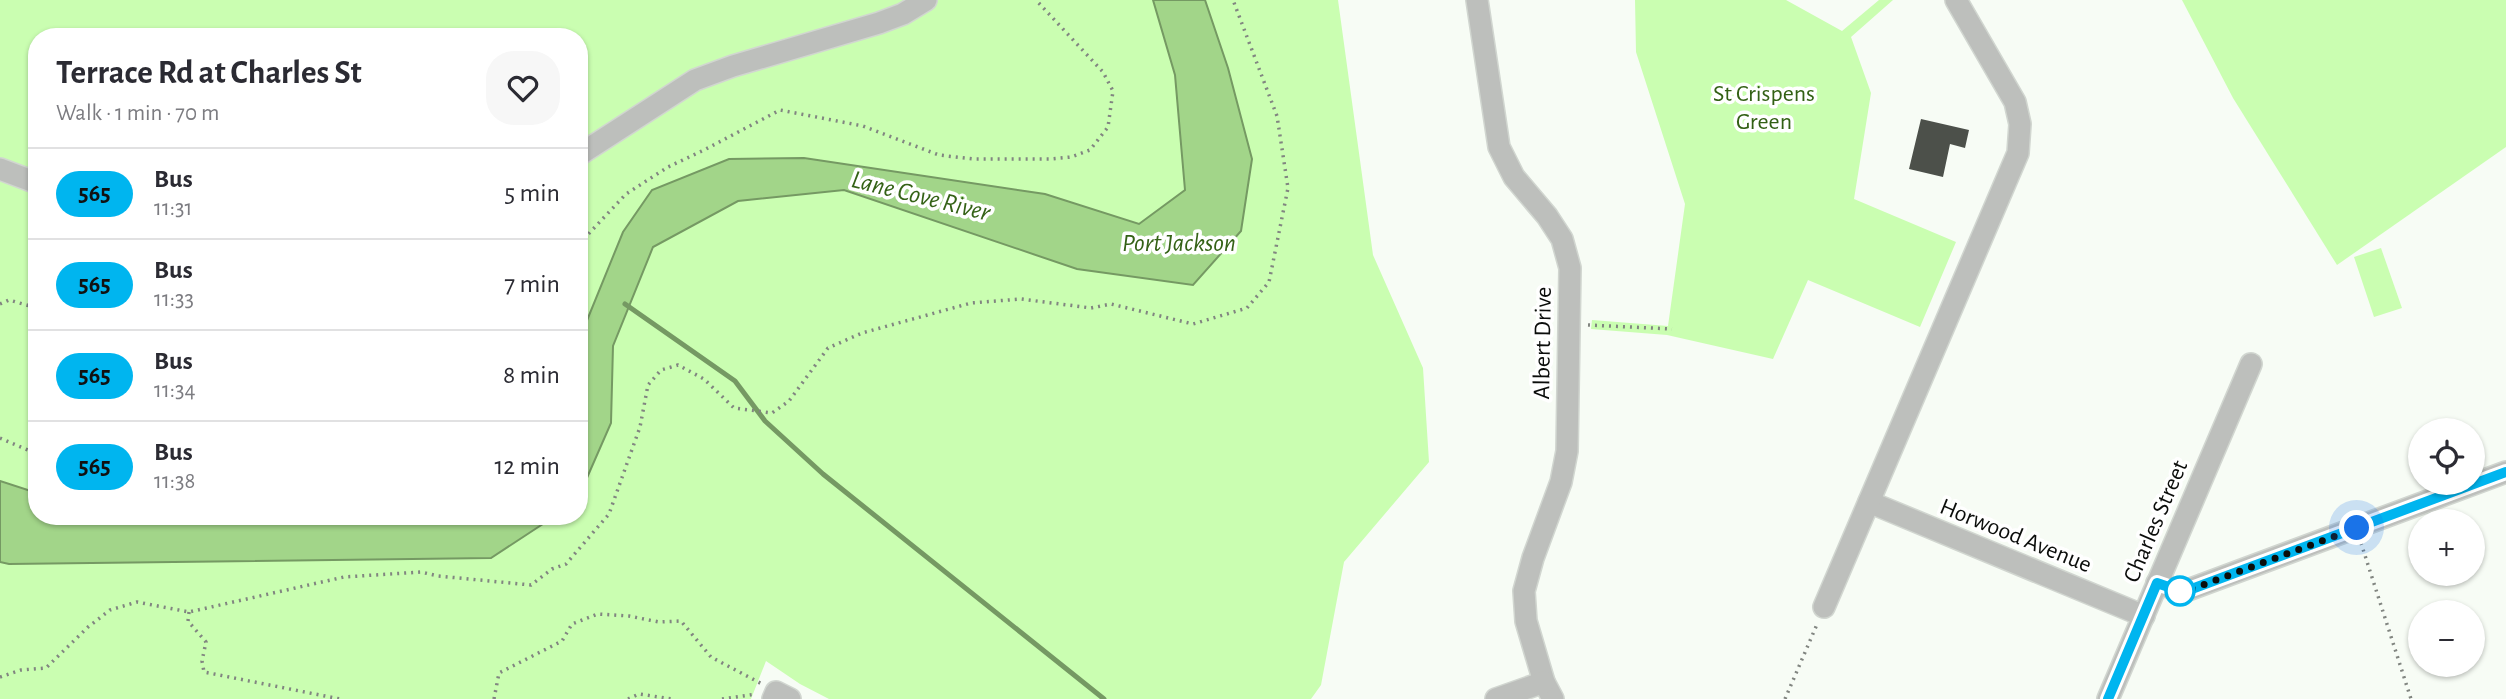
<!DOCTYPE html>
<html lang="en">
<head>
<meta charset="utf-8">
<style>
  :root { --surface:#fff; --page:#f7f7f7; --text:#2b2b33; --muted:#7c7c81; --line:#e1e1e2 }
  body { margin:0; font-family:"Alegreya Sans",sans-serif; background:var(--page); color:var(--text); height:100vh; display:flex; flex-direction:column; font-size:26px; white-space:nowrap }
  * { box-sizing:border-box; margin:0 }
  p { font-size:23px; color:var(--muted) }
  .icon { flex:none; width:38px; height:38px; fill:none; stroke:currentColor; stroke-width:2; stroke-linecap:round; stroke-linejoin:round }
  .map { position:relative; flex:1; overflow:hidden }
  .side { position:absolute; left:28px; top:28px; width:560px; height:497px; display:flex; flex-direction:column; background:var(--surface); border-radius:28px; box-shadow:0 2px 5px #0004 }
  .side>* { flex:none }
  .badge { padding:0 14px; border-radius:23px; font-size:24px; line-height:46px }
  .fabs { position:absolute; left:2408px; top:418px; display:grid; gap:14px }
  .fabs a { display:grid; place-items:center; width:77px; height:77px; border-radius:50%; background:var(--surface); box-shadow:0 2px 5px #0004; font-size:35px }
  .you { position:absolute; width:35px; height:35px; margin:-18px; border:5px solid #fff; border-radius:50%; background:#1a73e8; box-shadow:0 0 0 10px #1a73e833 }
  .map>.badge { position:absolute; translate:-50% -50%; box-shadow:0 0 0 4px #fff }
  .round { display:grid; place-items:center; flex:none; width:74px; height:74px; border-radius:28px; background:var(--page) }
  .summary { display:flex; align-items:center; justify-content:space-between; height:119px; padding:0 28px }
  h1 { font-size:33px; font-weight:700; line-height:52px }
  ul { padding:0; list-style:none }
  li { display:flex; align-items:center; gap:21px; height:91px; padding:0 28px; border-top:2px solid var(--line) }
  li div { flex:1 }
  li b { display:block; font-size:26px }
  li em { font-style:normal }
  li .badge { min-width:77px; font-weight:700; text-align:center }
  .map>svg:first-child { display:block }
  .green { fill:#cafeb1 }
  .water { fill:#a2d589; stroke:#759963; stroke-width:2 }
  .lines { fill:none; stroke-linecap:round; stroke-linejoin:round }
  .stream { stroke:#759963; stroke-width:5 }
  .building { fill:#4c504a }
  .minor-casing { stroke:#d1d6d0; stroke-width:24 }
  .path { stroke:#818580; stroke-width:3.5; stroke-dasharray:2 5; stroke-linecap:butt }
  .minor { stroke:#bdbfbc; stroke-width:21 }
  .line-casing { stroke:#fff; stroke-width:16 }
  .line { stroke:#00b5ef; stroke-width:10 }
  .walk { stroke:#0b0d0b; stroke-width:7; stroke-dasharray:0 12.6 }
  .stop-dot { fill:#fff; stroke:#00b5ef; stroke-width:3.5 }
  .labels { text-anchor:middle; stroke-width:7; stroke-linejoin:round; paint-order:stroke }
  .park-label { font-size:24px; fill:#326014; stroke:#fff }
  .street-label { font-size:24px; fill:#0b0d0b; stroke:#fff }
  .water-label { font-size:26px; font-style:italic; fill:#346216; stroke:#fff }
</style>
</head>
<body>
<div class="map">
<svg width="2506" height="699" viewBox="0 0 2506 699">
  <rect width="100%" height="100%" fill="#f7fcf5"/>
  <g class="green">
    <path d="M0 0H1153L1175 75 1185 191 1139 224 1045 194 804 158 729 159 588 317 579 340V37H37V493L0 481Z"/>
    <path d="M1205 0H1338L1373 255 1423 368 1429 462 1344 562 1321 685 1311 699H829L800 684 766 661 751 699H0V562L10 564 491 558 555 516H579V496L611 423 613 347 653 247 738 201 844 190 1077 269 1193 285 1228 68Z"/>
    <path d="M1635 0H1786L1842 31 1879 0H1893L1851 37 1871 93 1854 199 1956 242 1920 327 1808 280 1773 359 1667 335 1591 329 1592 320 1668 326 1685 204 1636 52Z"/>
    <path d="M2182 0H2506V147L2337 265 2233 98Z"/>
    <path d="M2381 248 2402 308 2374 317 2354 257Z"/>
  </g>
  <g class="water">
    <path d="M1153 0H1205L1228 68 1252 159 1241 231 1193 285 1077 269 844 190 738 201 653 247 613 346 611 423 579 496V340L623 232 652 190 729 159 804 158 1045 194 1139 224 1185 190 1175 75Z"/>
    <path d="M0 481 37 493V516H555L491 558 9 564 0 562Z"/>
  </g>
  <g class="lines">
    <path class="stream" d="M625 304 735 381 765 421 823 474 1104 699"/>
  </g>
  <path class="building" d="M1921 119 1969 130 1965 148 1950 144 1943 177 1909 169Z"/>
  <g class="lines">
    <g class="minor-casing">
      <g id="minor">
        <path d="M1477 0 1499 147 1514 177 1547 216 1562 239 1570 268 1567 451 1561 482 1533 558 1524 591 1526 621 1544 682 1553 699"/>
        <path d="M579 155 695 80 733 66 879 23 903 14 926 0"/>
        <path d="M0 169 37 183"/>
        <path d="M1869 502 2144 616"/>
        <path d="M2157 583 2180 591 2188 590 2506 472"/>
        <path d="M1824 607 2018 153 2020 124 2015 102 1956 0"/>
        <path d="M773 699 776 692 790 699"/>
        <path d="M1496 699 1544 682"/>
        <path d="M2108 699 2251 364"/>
      </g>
    </g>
    <g class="path">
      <path d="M579 244 626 194 668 167 706 149 780 110 863 126 939 155 973 159H1050L1071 157 1090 150 1108 127 1113 91 1103 72 1036 0"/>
      <path d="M0 304 9 300 37 308"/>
      <path d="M1588 325 1672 329"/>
      <path d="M0 438 37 454"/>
      <path d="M2361 543 2411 699"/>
      <path d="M189 612 188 621 206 642 202 661 204 672 340 699"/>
      <path d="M0 677 21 670 46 668 88 627 110 610 137 602 189 612 344 577 421 572 438 576 531 585 552 569 566 564 609 514 640 427 648 385 661 370 678 365 704 379 734 408 772 413 789 401 828 348 862 333 971 303 1021 299 1091 308 1111 304 1193 324 1247 308 1269 282 1288 188 1277 116 1233 0"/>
      <path d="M494 699 499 673 562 641 572 624 598 614 629 616 659 622 681 621 711 657 762 684"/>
      <path d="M628 699 639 694 672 699"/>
      <path d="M722 699 756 694"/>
      <path d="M1785 699 1818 622"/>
    </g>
    <use href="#minor" class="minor"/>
  </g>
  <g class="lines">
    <g class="line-casing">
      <path id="line" d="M2108 699 2157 583 2180 591 2189 590 2506 472"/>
    </g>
    <use href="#line" class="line"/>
    <path class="walk" d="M2180 591 2189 590 2357 528"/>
  </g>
  <circle class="stop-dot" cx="2180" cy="591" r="14"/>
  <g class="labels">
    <g class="park-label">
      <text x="1764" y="101">St Crispens<tspan x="1764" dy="28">Green</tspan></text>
    </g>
    <g class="street-label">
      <text transform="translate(1542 343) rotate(-89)" y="8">Albert Drive</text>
      <text transform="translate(2155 521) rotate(-67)" y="8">Charles Street</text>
      <text transform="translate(2016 535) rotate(22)" y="8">Horwood Avenue</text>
    </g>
    <g class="water-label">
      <text transform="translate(921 195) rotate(14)" y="9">Lane Cove River</text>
      <text x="1179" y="251">Port Jackson</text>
    </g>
  </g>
</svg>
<div class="fabs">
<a><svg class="icon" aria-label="locate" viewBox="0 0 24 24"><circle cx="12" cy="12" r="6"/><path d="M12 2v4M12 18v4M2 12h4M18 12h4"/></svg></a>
<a>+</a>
<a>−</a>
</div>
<div class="you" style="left:2357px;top:528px"></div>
<section class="side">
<div class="summary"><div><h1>Terrace Rd at Charles St</h1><p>Walk · 1 min · 70 m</p></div><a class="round"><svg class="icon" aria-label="heart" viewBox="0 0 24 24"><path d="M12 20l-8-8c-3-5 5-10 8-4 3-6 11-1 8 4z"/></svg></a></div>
<ul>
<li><span class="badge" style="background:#00b5ef;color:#111">565</span><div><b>Bus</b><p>11:31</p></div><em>5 min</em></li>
<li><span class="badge" style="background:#00b5ef;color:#111">565</span><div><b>Bus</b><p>11:33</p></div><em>7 min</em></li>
<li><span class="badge" style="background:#00b5ef;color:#111">565</span><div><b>Bus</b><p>11:34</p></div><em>8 min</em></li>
<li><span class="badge" style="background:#00b5ef;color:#111">565</span><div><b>Bus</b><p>11:38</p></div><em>12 min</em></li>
</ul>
</section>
</div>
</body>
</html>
